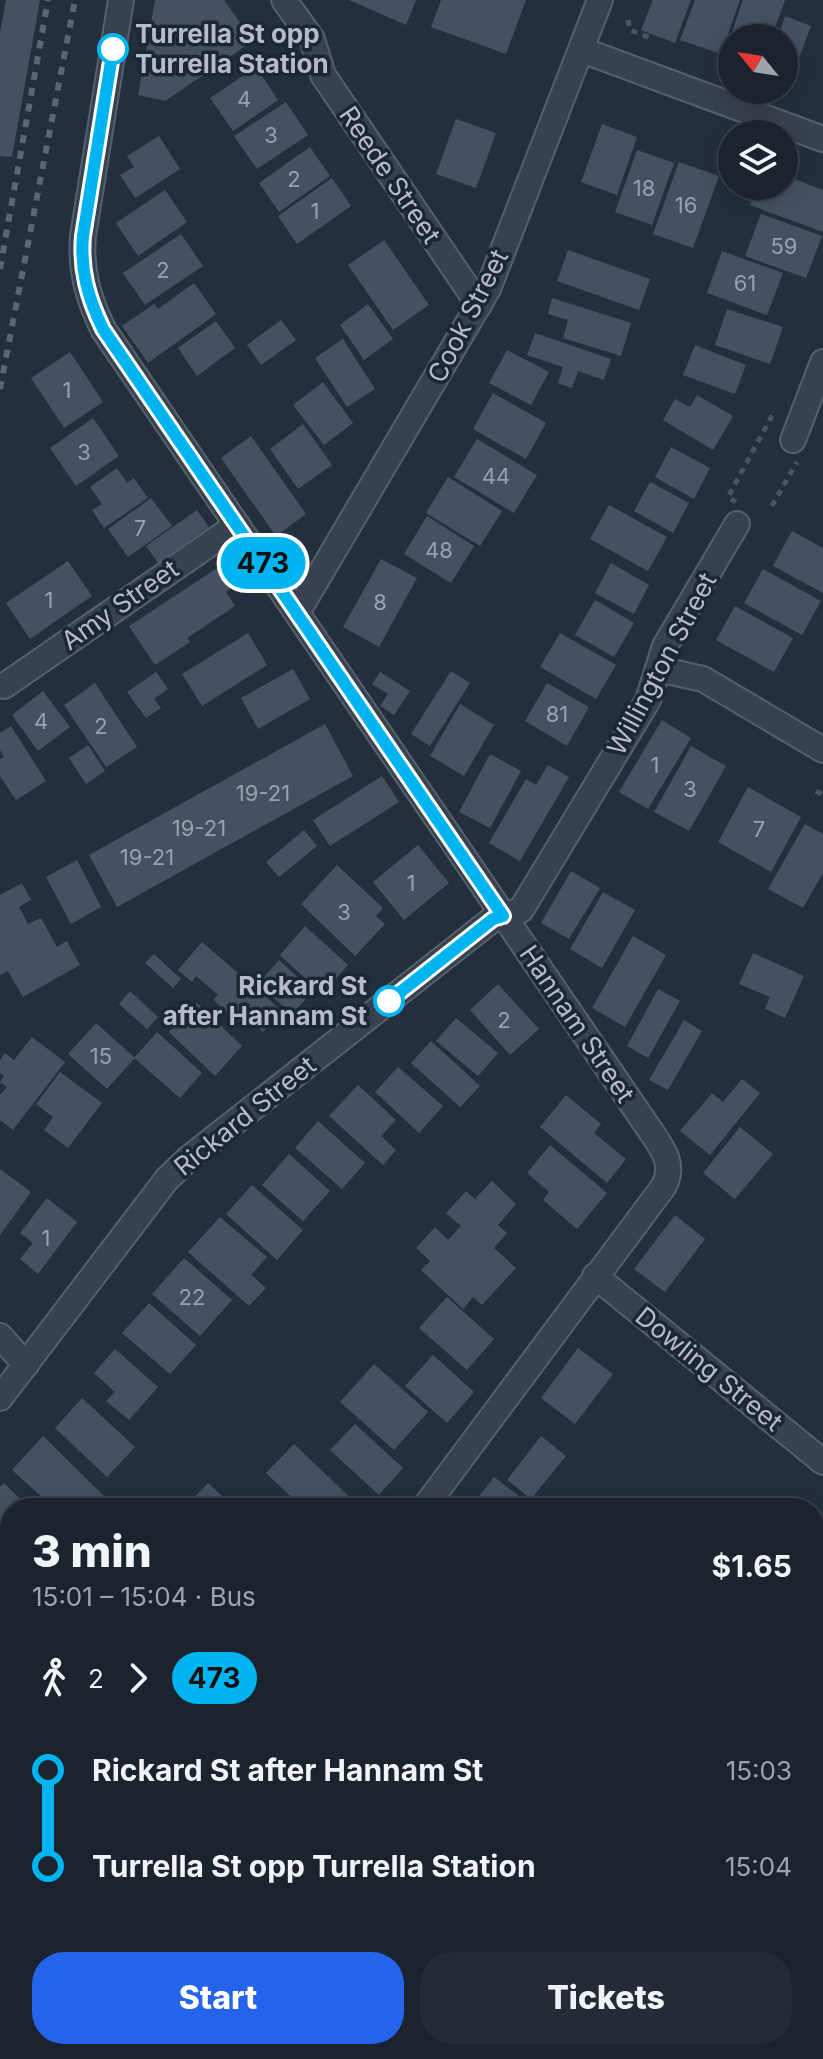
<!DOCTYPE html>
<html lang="en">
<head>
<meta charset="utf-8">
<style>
  :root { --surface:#1b232e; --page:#242b36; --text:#f1f3f6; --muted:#a0a4aa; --line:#39404a; --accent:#2563eb }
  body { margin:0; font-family:Inter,sans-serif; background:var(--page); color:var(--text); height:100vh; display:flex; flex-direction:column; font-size:30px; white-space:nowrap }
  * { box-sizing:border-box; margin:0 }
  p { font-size:26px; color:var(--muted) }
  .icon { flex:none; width:44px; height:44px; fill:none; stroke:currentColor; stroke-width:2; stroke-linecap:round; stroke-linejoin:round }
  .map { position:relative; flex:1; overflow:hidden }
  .details { position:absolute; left:0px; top:1498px; width:824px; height:562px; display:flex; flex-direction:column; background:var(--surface); border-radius:32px 32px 0 0; box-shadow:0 4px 20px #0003,0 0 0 2px var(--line) }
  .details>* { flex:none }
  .badge { padding:0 16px; border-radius:26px; font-size:28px; line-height:52px }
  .needle { width:52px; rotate:300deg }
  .buttons { position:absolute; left:718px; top:24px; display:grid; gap:16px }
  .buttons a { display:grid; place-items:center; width:80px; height:80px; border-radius:50%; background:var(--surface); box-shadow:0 4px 20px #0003,0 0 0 2px var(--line); font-size:40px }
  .map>.badge { position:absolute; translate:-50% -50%; box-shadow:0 0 0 4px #fff }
  .legs { display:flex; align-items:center; gap:12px; height:88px; padding:0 32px; font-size:26px }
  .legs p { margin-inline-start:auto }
  .overview { display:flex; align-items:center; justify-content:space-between; height:136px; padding:0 32px }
  h1 { font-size:44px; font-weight:800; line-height:60px }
  .button { display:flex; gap:16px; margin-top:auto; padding:16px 32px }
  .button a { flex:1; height:92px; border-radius:32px; background:var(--accent); color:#fff; font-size:32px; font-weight:800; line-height:92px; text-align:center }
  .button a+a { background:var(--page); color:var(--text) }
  ul { padding:0 32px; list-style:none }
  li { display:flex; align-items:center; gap:28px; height:96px; font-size:30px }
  li i { display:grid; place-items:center; width:12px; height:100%; margin:0 10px; background:currentColor }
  li i::after { content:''; width:20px; height:20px; margin:-10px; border:6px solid; border-radius:50%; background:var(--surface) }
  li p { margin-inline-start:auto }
  li:first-child i { background:linear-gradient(#0000 50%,currentColor 0) }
  li:last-child i { background:linear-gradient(currentColor 50%,#0000 0) }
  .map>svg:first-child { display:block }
  .building { fill:#455162 }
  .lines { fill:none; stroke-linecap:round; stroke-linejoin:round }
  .minor-casing { stroke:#565f6c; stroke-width:28 }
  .path { stroke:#44595c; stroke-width:5; stroke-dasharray:6 6; stroke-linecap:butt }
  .minor { stroke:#38414e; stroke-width:24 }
  .rail { stroke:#5a6575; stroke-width:6; stroke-dasharray:8 8; stroke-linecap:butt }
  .line-1-casing { stroke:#fff; stroke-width:18 }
  .line-1 { stroke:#00b5ef; stroke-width:12 }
  .stop-1-dot { fill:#fff; stroke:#00b5ef; stroke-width:4 }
  .labels { text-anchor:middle; stroke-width:7; stroke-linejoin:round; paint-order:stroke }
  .number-label { font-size:22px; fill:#98a1af }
  .stop-label { font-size:26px; font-weight:bold; fill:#b4bcc9; stroke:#1d2633; text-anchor:start }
  .street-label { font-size:26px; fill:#b4bcc9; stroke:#1d2633 }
</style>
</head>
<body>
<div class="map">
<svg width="823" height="2059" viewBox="0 0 823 2059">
  <rect width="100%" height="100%" fill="#242f3e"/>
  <g class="building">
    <path d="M6 0H40L12 157 0 156V32Z"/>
    <path d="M155 0H224L253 41 165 101 138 95Z"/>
    <path d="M349 0H416L406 25Z"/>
    <path d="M441 0H526L506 54 431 27Z"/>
    <path d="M653 0H691L675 43 641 30Z"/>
    <path d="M695 0H740L721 54 680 40Z"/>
    <path d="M743 0H785L771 38H732V48L727 46Z"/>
    <path d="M785 16 811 26 790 82 784 79V38H778Z"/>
    <path d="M256 67 278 100 233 131 210 98Z"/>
    <path d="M286 102 308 135 257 169 234 136Z"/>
    <path d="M456 119 496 133 476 188 436 174Z"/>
    <path d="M602 124 637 137 617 195 581 182Z"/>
    <path d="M159 136 180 169 135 198 120 175 134 167 127 156Z"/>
    <path d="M310 147 330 176 279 212 259 183Z"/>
    <path d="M637 150 674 163 652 225 615 212Z"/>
    <path d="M679 162 719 176 693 248 653 234Z"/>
    <path d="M784 175 823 190V232L750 205 758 186H784Z"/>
    <path d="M332 178 351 206 297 244 278 216Z"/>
    <path d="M165 190 187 222 138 256 116 223Z"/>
    <path d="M761 214 822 236 806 278 745 256Z"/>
    <path d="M181 234 203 266 145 305 123 273Z"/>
    <path d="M384 240 429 305 393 330 348 265Z"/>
    <path d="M568 250 650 279 639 310 557 281Z"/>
    <path d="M722 251 783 273 767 315 707 293Z"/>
    <path d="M194 283 216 314 148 363 122 326 154 304 158 309Z"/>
    <path d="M552 298 631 323 621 356 563 338 568 320 548 314Z"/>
    <path d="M368 304 393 339 364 360 340 325Z"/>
    <path d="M727 309 783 327 770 364 715 345Z"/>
    <path d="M281 320 296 340 261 365 247 345Z"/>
    <path d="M216 321 235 348 197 376 178 348Z"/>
    <path d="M535 333 611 359 604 380 578 371 572 388 558 383 563 367 527 355Z"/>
    <path d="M343 339 375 389 347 407 315 358Z"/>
    <path d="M695 345 746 365 735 394 683 375Z"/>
    <path d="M507 350 549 372 531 405 489 383Z"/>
    <path d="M70 352 103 402 64 428 31 378Z"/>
    <path d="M323 382 353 423 324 445 293 405Z"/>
    <path d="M493 393 546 423 526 459 473 429Z"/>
    <path d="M697 395 733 416 713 450 663 420 675 399 690 407Z"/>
    <path d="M93 418 119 456 76 486 50 448Z"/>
    <path d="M303 424 332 465 298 489 270 449Z"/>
    <path d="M251 436 306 514 276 536 221 458Z"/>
    <path d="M477 439 537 475 514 513 454 477Z"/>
    <path d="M671 447 710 468 694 499 655 477Z"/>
    <path d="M117 468 127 483 134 478 148 498 104 528 92 510 102 504 90 487Z"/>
    <path d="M448 477 502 511 480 546 426 513Z"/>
    <path d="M650 482 689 503 673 533 634 511Z"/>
    <path d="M151 498 172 526 128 557 108 529Z"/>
    <path d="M609 505 667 537 648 571 590 539Z"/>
    <path d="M197 510 209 527 158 563 146 546Z"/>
    <path d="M427 516 474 546 451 583 404 554Z"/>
    <path d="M792 531 823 548V593L773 566Z"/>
    <path d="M381 559 417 578 379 647 343 627Z"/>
    <path d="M68 561 92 596 30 639 6 603Z"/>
    <path d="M611 563 649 585 634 614 595 593Z"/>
    <path d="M217 568 230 589 226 592 235 606 187 638 190 642 155 665 129 626Z"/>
    <path d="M763 569 821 601 802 635 744 603Z"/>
    <path d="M595 600 634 623 614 657 575 635Z"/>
    <path d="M735 606 793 638 774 672 716 640Z"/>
    <path d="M248 633 267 665 202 706 182 674Z"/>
    <path d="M560 633 616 665 596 699 540 667Z"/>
    <path d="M293 669 310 699 258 729 241 698Z"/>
    <path d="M451 671 470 683 430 746 411 734Z"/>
    <path d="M156 672 168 689 154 699 161 708 146 718 127 692Z"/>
    <path d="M380 672 410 691 394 715 380 706 388 694 372 684Z"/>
    <path d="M95 683 137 747 106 767 64 705Z"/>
    <path d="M547 683 589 707 567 746 525 721Z"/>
    <path d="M43 691 70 727 38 751 12 715Z"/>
    <path d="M460 704 494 725 464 776 430 756Z"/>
    <path d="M662 720 691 738 648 809 619 792Z"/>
    <path d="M325 724 353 776 117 907 89 855Z"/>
    <path d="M11 726 46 781 16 800 0 776V759L4 757 0 750V733Z"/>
    <path d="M88 745 105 771 86 784 69 758Z"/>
    <path d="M691 746 726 766 689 831 654 812Z"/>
    <path d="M490 754 521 771 490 828 459 812Z"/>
    <path d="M548 765 569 777 520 861 489 843 526 779 536 785Z"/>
    <path d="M382 776 399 802 330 846 313 820Z"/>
    <path d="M748 787 801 817 771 872 718 842Z"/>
    <path d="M805 824 823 834V873L803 908 768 889Z"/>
    <path d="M304 830 317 846 279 877 266 862Z"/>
    <path d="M418 845 449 883 404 920 373 882Z"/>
    <path d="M77 860 101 907 71 924 46 877Z"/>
    <path d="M337 865 383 908 376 916 385 924 355 956 301 904Z"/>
    <path d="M571 871 600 888 569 939 541 923Z"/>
    <path d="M22 883 31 900 19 907 28 924 41 918 57 947 67 941 80 965 23 997 8 971 0 975V895Z"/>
    <path d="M603 892 635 910 602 968 570 949Z"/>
    <path d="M305 926 348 965 322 994 280 955Z"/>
    <path d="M633 936 666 955 625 1027 592 1008Z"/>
    <path d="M202 942 282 1011 263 1032 247 1018 242 1025 213 1000 218 995 196 976 192 982 178 970Z"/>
    <path d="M753 953 804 976 785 1018 765 1009 770 997 739 984Z"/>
    <path d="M154 954 181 979 173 988 145 963Z"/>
    <path d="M279 960 313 991 292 1014 258 984Z"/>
    <path d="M498 984 539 1029 510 1055 470 1010Z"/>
    <path d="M658 989 680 1001 648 1058 627 1046Z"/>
    <path d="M130 991 158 1017 147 1029 119 1004Z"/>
    <path d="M197 1003 242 1046 215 1076 169 1032Z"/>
    <path d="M456 1018 498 1053 478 1076 436 1041Z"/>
    <path d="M684 1020 702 1031 668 1090 649 1080Z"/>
    <path d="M96 1023 135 1058 107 1089 68 1054Z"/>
    <path d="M157 1032 202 1073 180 1098 134 1058Z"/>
    <path d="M32 1037 65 1062 13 1130 0 1120V1095L7 1087 0 1082 4 1076 0 1073V1060L5 1053 14 1060Z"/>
    <path d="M431 1041 480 1086 460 1107 411 1063Z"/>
    <path d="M398 1067 443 1106 419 1133 375 1092Z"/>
    <path d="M60 1072 102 1103 68 1148 44 1130 53 1117 36 1104Z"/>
    <path d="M742 1079 760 1093 710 1155 680 1131 712 1093 723 1102Z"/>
    <path d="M358 1085 396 1120 381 1136 396 1150 383 1165 329 1116Z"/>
    <path d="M566 1095 601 1124 594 1133 626 1159 607 1183 540 1127Z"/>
    <path d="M318 1121 365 1163 342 1189 295 1148Z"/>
    <path d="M740 1127 773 1154 735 1199 703 1173Z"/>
    <path d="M550 1145 607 1193 577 1229 543 1200 549 1192 527 1173Z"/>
    <path d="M289 1154 330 1191 303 1221 262 1185Z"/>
    <path d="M0 1169 31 1192 0 1235Z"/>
    <path d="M492 1181 516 1204 498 1225 507 1233 494 1248 516 1268 482 1305 473 1297 463 1309 421 1270 430 1261 416 1248 435 1227 448 1240 461 1226 446 1213 466 1191 475 1199Z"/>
    <path d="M252 1185 303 1230 277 1260 226 1214Z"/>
    <path d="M47 1198 77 1222 38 1274 20 1259 33 1243 20 1233Z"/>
    <path d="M675 1215 705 1239 665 1292 634 1269Z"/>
    <path d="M220 1217 267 1257 251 1275 266 1288 249 1306 188 1252Z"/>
    <path d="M184 1258 232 1300 200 1336 152 1294Z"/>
    <path d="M447 1297 494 1339 467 1370 419 1328Z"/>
    <path d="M149 1303 196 1345 170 1374 122 1333Z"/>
    <path d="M578 1348 613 1374 575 1424 541 1398Z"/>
    <path d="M115 1349 158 1387 129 1420 106 1401 115 1392 94 1373Z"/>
    <path d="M433 1355 474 1392 447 1423 405 1386Z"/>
    <path d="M374 1364 428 1412 394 1450 340 1402Z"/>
    <path d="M82 1398 135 1447 107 1477 55 1428Z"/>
    <path d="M355 1424 403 1468 379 1495 330 1450Z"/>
    <path d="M43 1436 111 1503 106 1508H54L12 1470Z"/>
    <path d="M541 1436 566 1456 531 1499 507 1480Z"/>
    <path d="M294 1444 361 1508H303L266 1473Z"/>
    <path d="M494 1477 534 1508H470Z"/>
    <path d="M4 1483 29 1508H10V1562L0 1552V1487Z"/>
    <path d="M208 1483 235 1508H200L192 1500Z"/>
    <path d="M0 1681 10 1689V1717L0 1730Z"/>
    <path d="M10 1861V1906L0 1895V1871Z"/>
    <path d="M0 1912 10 1921V1937L0 1948Z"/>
    <path d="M85 2050H129L121 2059H96Z"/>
  </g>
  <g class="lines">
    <g class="minor-casing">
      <g id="minor">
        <path d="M121 0 83 236C80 270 88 298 103 329L650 1130C663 1149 675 1164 664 1186L424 1508"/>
        <path d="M284 0 312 39 323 75 479 305"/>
        <path d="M582 50 823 139"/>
        <path d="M793 440 823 362"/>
        <path d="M297 613 488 289 600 0"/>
        <path d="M658 669 703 679 823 750"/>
        <path d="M4 686 237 525"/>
        <path d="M595 1276 823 1462"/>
        <path d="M0 1336 26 1365"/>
        <path d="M0 1398 167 1179 189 1158 493 919 521 910 648 700 665 646 737 524"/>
        <path d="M0 1606 10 1617"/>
        <path d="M814 2001 823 1990"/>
        <path d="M44 2050 55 2059"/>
        <path d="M0 2059 10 2046"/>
        <path d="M791 2059 794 2050"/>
      </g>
    </g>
    <g class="path">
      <path d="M628 20 630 30 651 38"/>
      <path d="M736 502 728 497 774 412"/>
      <path d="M772 506 797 462"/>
      <path d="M816 791 823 795"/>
    </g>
    <use href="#minor" class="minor"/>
    <g class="rail">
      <path d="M0 269 48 0"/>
      <path d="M0 389 75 0"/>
    </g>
  </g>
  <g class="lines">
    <g class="line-1-casing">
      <path id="line-1" d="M113 49 83 236C80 270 88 298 103 329L503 916 493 919 389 1001"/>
    </g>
    <use href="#line-1" class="line-1"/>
  </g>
  <g class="stop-1-dot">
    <circle cx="113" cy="49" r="14"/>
    <circle cx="389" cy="1001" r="14"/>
  </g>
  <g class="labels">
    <g class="number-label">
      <text x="244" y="107">4</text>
      <text x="271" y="143">3</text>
      <text x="294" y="187">2</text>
      <text x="644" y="196">18</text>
      <text x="686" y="213">16</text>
      <text x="315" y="219">1</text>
      <text x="784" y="254">59</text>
      <text x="163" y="278">2</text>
      <text x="745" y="291">61</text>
      <text x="67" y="398">1</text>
      <text x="84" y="460">3</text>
      <text x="496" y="484">44</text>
      <text x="140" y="536">7</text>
      <text x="439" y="558">48</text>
      <text x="49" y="608">1</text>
      <text x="380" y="610">8</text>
      <text x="557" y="722">81</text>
      <text x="41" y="729">4</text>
      <text x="101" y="734">2</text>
      <text x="655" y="773">1</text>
      <text x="690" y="797">3</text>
      <text x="263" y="801">19-21</text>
      <text x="199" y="836">19-21</text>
      <text x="759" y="837">7</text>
      <text x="147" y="865">19-21</text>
      <text x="411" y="891">1</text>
      <text x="344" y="920">3</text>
      <text x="504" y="1028">2</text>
      <text x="101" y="1064">15</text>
      <text x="46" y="1246">1</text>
      <text x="192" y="1305">22</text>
    </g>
    <g class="stop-label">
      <text x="135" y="43">Turrella St opp<tspan x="135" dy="30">Turrella Station</tspan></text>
      <text x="367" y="995" text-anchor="end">Rickard St<tspan x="367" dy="30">after Hannam St</tspan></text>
    </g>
    <g class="street-label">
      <text transform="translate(390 175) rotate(56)" y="9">Reede Street</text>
      <text transform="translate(468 316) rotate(-63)" y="9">Cook Street</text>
      <text transform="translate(120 605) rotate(-35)" y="9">Amy Street</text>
      <text transform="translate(662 664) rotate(-62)" y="9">Willington Street</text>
      <text transform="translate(577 1024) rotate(56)" y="9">Hannam Street</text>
      <text transform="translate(245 1116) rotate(-39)" y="9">Rickard Street</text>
      <text transform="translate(709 1369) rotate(39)" y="9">Dowling Street</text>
    </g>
  </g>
</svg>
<div class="buttons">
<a><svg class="needle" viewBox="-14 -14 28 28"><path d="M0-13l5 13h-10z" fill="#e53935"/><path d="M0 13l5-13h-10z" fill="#a0a4aa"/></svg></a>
<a><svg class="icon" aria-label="layers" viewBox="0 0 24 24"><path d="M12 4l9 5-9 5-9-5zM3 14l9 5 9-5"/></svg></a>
</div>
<b class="badge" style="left:263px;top:563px;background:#00b5ef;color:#111">473</b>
<section class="details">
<div class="overview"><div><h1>3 min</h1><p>15:01 – 15:04 · Bus</p></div><b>$1.65</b></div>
<div class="legs"><svg class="icon" aria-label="walk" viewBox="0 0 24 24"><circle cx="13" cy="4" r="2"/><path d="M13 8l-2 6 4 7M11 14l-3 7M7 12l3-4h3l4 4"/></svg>2<svg class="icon" aria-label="forward" viewBox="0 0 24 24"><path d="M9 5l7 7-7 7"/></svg><b class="badge" style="background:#00b5ef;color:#111">473</b></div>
<ul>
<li><i style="color:#00b5ef"></i><b>Rickard St after Hannam St</b><p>15:03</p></li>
<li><i style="color:#00b5ef"></i><b>Turrella St opp Turrella Station</b><p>15:04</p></li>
</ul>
<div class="button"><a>Start</a><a>Tickets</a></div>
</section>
</div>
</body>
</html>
